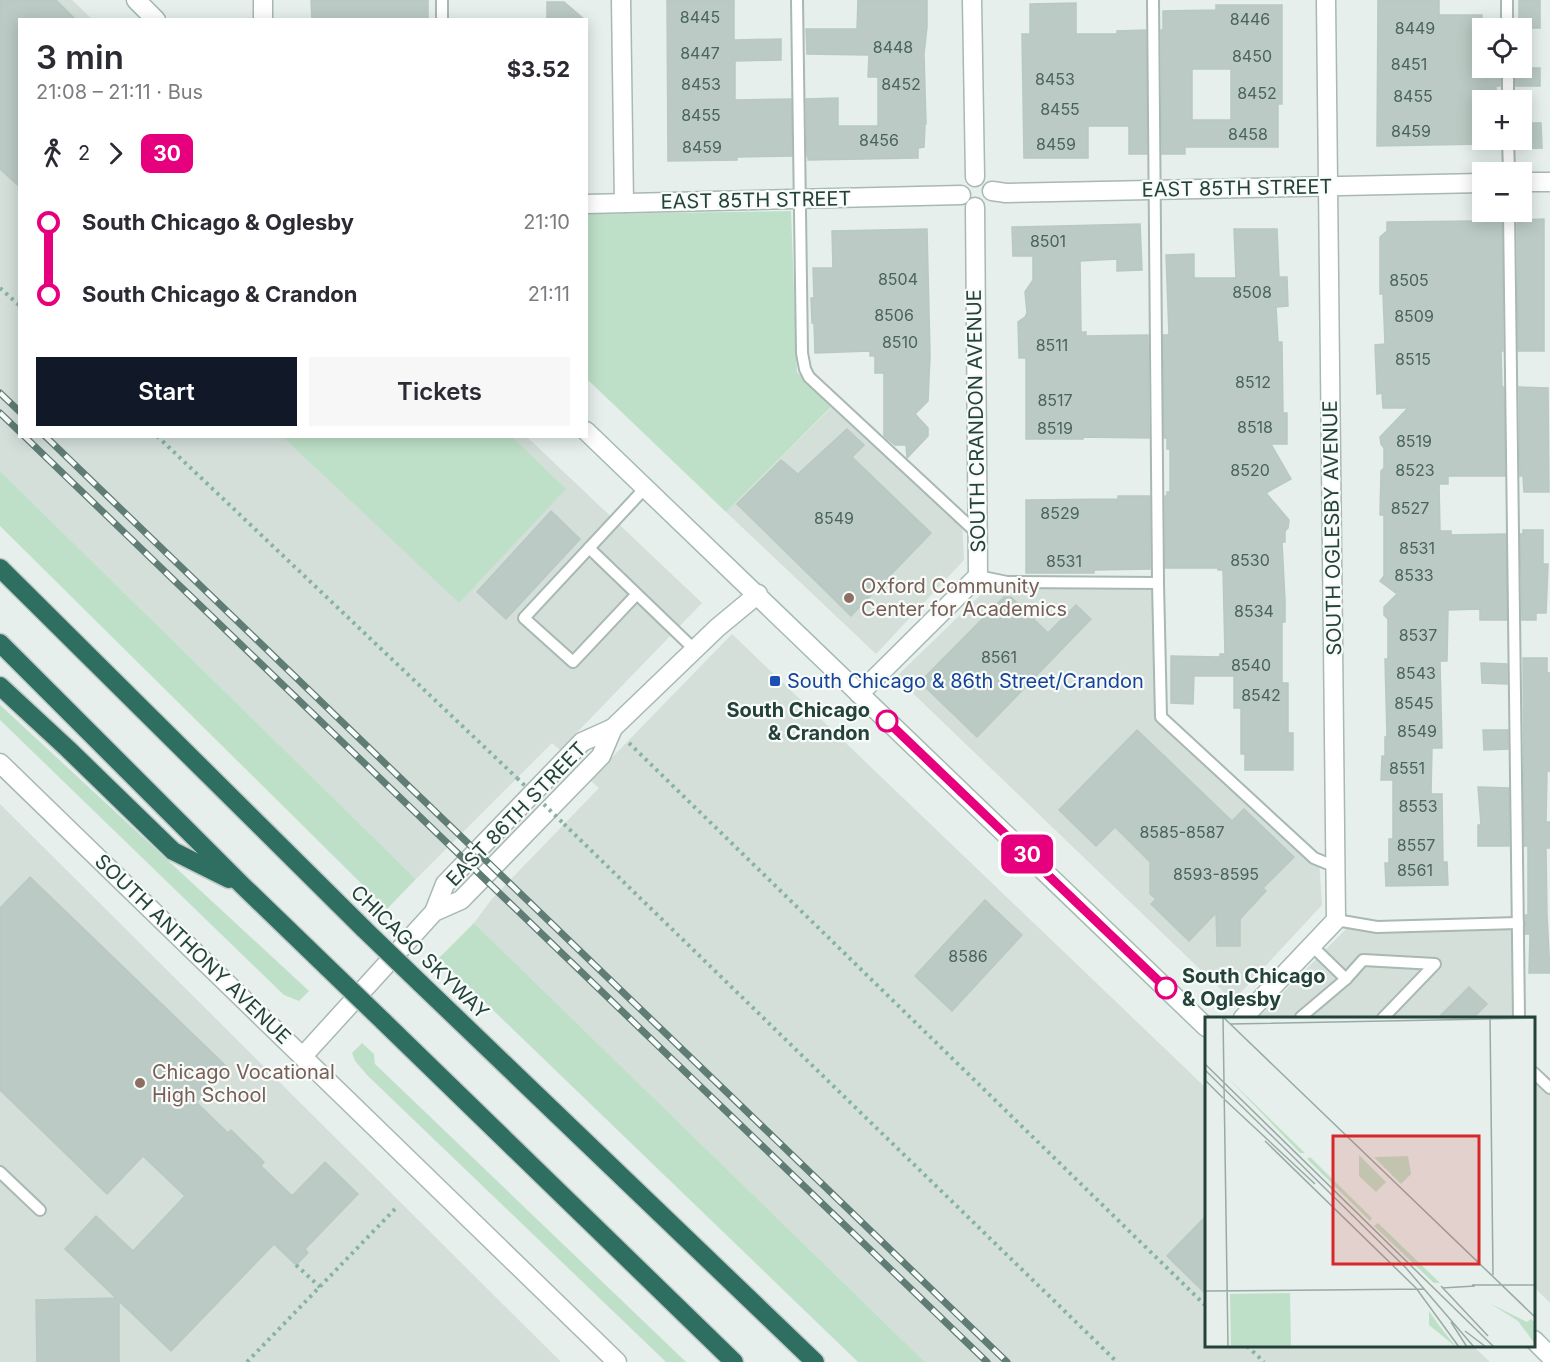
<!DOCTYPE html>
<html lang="en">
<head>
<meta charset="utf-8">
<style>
  :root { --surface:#fff; --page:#f7f7f7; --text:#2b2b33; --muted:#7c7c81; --accent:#111827 }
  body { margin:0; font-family:Inter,sans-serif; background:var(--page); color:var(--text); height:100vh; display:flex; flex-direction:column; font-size:22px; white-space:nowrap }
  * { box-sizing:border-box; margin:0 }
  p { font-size:20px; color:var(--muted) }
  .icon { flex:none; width:33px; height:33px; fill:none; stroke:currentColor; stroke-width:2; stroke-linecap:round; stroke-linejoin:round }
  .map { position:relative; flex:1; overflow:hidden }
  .panel { position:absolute; left:18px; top:18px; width:570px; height:420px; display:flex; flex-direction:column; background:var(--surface); border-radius:0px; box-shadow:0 3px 15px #0003 }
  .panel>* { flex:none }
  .badge { padding:0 12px; border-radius:9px; font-size:21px; line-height:39px }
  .controls { position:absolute; left:1472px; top:18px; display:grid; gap:12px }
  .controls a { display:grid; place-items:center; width:60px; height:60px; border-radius:0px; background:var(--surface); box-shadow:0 3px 15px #0003; font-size:30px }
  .map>.badge { position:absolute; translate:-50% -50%; box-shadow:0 0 0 3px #fff }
  .legs { display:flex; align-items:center; gap:9px; height:66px; padding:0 18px; font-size:20px }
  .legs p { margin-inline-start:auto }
  .summary { display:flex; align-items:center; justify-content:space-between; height:102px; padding:0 18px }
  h1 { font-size:33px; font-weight:600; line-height:45px }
  .cta { display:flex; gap:12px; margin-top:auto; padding:12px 18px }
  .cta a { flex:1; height:69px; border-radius:0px; background:var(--accent); color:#fff; font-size:24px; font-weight:600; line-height:69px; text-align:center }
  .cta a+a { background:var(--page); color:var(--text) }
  ul { padding:0 18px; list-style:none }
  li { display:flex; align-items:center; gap:21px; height:72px; font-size:22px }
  li i { display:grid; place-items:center; width:9px; height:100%; margin:0 8px; background:currentColor }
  li i::after { content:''; width:15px; height:15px; margin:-8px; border:4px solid; border-radius:50%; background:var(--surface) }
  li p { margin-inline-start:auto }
  li:first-child i { background:linear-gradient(#0000 50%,currentColor 0) }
  li:last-child i { background:linear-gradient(currentColor 50%,#0000 0) }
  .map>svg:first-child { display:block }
  .built { fill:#d4dfda }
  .green { fill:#bfe0c8 }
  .building { fill:#bbcac4; stroke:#b8c9c2; stroke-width:1.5; fill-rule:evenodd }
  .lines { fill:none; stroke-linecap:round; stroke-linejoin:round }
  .service-casing { stroke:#a8b8b2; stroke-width:14 }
  .minor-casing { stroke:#a8b8b2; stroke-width:21 }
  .tertiary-casing { stroke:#a8b8b2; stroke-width:21 }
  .secondary-casing { stroke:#a4bbb3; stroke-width:21 }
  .motorway-casing { stroke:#c2cac8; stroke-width:21 }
  .path { stroke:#86b3a5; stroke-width:4; stroke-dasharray:3 4.5; stroke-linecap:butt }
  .service { stroke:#fff; stroke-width:10 }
  .minor { stroke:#fff; stroke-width:18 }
  .tertiary { stroke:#fff; stroke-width:18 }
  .secondary { stroke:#fff; stroke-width:18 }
  .motorway { stroke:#2f6f62; stroke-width:18 }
  .rail-casing { stroke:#5f7d75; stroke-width:7 }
  .rail { stroke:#f7fbf9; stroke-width:4.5; stroke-dasharray:14; stroke-linecap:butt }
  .motorway-bridge-casing { stroke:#c2cac8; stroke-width:21; stroke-linecap:butt }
  .path-bridge { stroke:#86b3a5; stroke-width:4; stroke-dasharray:3 4.5; stroke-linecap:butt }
  .motorway-bridge { stroke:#2f6f62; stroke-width:18 }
  .line-1-casing { stroke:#fff; stroke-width:14 }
  .line-1 { stroke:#e6007e; stroke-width:9 }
  .education-dot { fill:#8d6e63; stroke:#f7fbf9; stroke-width:2 }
  .transit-dot { fill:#1a4fb4; stroke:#f7fbf9; stroke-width:2 }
  .stop-1-dot { fill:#fff; stroke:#e6007e; stroke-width:3 }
  .labels { text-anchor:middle; stroke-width:4.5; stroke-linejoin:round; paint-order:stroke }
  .number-label { font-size:16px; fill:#4a645c }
  .street-label { font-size:20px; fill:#24423a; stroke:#f7fbf9 }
  .education-label { font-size:20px; fill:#785e54; stroke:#f7fbf9; text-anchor:start }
  .transit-label { font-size:20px; fill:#164399; stroke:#f7fbf9; text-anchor:start }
  .stop-label { font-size:20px; font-weight:bold; fill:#24423a; stroke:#f7fbf9; text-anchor:end }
  .inset-road { fill:none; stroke:#98aaa4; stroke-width:1.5 }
  .view { fill:#d62828; fill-opacity:0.15; stroke:#d62828; stroke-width:3 }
  .inset-edge { fill:none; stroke:#24423a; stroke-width:3 }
</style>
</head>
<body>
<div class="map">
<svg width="1550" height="1362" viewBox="0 0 1550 1362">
  <rect width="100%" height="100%" fill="#e6efeb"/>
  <g class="built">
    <path d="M0 0H72L92 19 20 20V436L527 437 702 603 560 750 552 743 416 879 0 471Z"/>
    <path d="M836 403 962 520 964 560 876 654 726 512Z"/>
    <path d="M996 580 1158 583 1161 717 1319 860 1322 905 1233 1001 896 677Z"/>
    <path d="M732 634 1206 1088V1346H1473L1490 1362H925L474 923 491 900 599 788 590 780Z"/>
    <path d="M0 804 561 1362H0Z"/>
    <path d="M1352 923H1518L1519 1018H1258Z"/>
    <path d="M1534 1073 1550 1088V1303L1534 1287Z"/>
  </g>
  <g class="green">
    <path d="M791 211 797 372 831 407 726 512 587 379V214Z"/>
    <path d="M283 437H512L566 489 459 603Z"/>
    <path d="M0 471 416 879 387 909 0 526Z"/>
    <path d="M0 705 309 991 299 1001 284 995 0 720Z"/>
    <path d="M474 923 925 1362H858L439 958Z"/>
    <path d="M362 1043 374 1054 375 1064 686 1362H666L368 1076 355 1061 352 1053Z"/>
  </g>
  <g class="building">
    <path d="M0 0H56L76 20H20V187L0 169Z"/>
    <path d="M311 0H428V20H312Z"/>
    <path d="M667 0H734V40L781 39V60L735 61V100L791 99 792 156 737 157V160L668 161Z"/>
    <path d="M858 0H927V27L924 54 926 124H925L924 147 918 148V158L808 160V156H807L806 99 838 98V126H878V77H868L869 55 807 54 806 29H857Z"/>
    <path d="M1378 0H1439V15H1482V68H1501L1500 86H1496V100H1482V144L1377 146Z"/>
    <rect x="1519" y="0" width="21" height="28"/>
    <path d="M547 2H564L585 20H547Z"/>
    <path d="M1076 3V34H1117V31L1146 30 1147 154H1129V126H1088V158H1024L1022 34H1030V4Z"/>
    <path d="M1216 5H1282V104H1278V147H1185V154H1162L1161 30H1163V11L1216 10ZM1192 69H1231V120H1192Z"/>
    <rect x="1515" y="68" width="25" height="18"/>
    <path d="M1521 123H1541L1542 148 1521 149Z"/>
    <path d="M1544 219V351H1518L1517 222H1521V220Z"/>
    <path d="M1473 221V222H1502L1503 351H1501L1502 387H1504L1505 476H1448V484H1439L1440 531H1451V535L1506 534 1507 620H1480V609L1448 610 1447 661H1440L1442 748H1432L1431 794H1442L1443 862H1447L1448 885 1386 886 1385 863H1389V839H1393V780H1381L1382 756H1385V737H1387L1385 659H1388V619L1384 615V607L1397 594 1380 581 1384 576V515H1380L1381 471 1384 468V448L1381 444 1380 437 1408 408H1383L1382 393 1377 394 1375 345 1385 344 1383 294H1380V237L1387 231V222Z"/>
    <path d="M1140 224 1142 270 1117 271V259L1080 261 1081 332H1086V336L1148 335 1149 438 1083 437V439H1026V358H1019L1018 322 1025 317 1027 313 1025 292 1033 280V256H1013L1012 227Z"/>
    <path d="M927 229 930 355 928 401 915 414 928 428V436L907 458 906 445H895L884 436V373H875V356H870V351L815 353 814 323H812L811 298H814L813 268H833L832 231Z"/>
    <path d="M1234 229H1277L1279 277H1287L1288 306 1276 307 1278 342H1282L1283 413H1287V444H1271L1291 479 1266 493 1289 520 1288 528 1285 531V542H1282L1285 600V622H1282V683H1288V733H1293V770H1245V754H1241V708H1234V676H1194L1193 704 1171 703V656L1220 657V654H1225L1223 570H1218V568H1165V496H1167V492H1170V449H1167V438H1164L1163 335H1169L1166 255 1194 254V278H1236Z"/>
    <path d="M1519 387 1548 388 1549 492H1524L1523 476H1520Z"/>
    <path d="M847 429 864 445 852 457 931 533 851 616 737 504 781 460 798 474Z"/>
    <path d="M1118 496H1150V569L1094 570V573H1026V500L1118 499Z"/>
    <path d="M551 511 580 539 506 619 477 592Z"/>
    <path d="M1523 530H1543V564H1548L1546 613H1536V620H1522L1520 534H1523Z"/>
    <path d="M1004 597H1011L1048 633 1076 605 1091 619 977 737 920 682Z"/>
    <path d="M1523 658H1547V673H1550V771H1547L1546 822H1550V848H1546L1547 915 1550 973H1529L1530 934H1525V915H1528V846H1524Z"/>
    <path d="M1481 663 1507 664V684L1482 683Z"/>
    <path d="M1137 730 1232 821 1244 809 1294 857 1263 888 1266 891 1240 919V946H1217L1216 913 1189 941 1151 904 1156 899 1150 894V862L1115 827 1096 846 1059 810Z"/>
    <path d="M1483 730H1508V749L1484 750Z"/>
    <path d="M1478 787 1509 788V846H1478V825H1481Z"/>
    <path d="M30 877 228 1068 196 1102 228 1133 231 1130 264 1162 261 1166 292 1196 325 1162 358 1194 305 1249 308 1253 296 1265 274 1244 171 1351 119 1301V1362H37L36 1300 116 1298 65 1249 96 1216 133 1251 185 1196 143 1156 107 1194 0 1090V908Z"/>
    <path d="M985 900 1022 935 952 1011 915 976Z"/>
    <path d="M1469 987 1487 1004 1473 1018H1438Z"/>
    <path d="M1206 1216V1294L1167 1256Z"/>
  </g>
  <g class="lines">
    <g class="service-casing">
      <g id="service">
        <path d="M442 0V20"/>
        <path d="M797 0 802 353 805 369 809 377 977 533"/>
        <path d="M1153 0 1158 583 1161 717 1314 858 1336 867"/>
        <path d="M1507 0V28"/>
        <path d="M1508 68V100"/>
        <path d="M1508 140 1509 172"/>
        <path d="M1509 212 1519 1018"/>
        <path d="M589 548 695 650"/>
        <path d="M978 576 1007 582 1158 583"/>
        <path d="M636 595 573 662 524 618 646 487"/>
        <path d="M1336 920 1377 927 1518 923"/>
        <path d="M1312 946 1346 979 1363 960 1435 964 1383 1018"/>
        <path d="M1301 1017 1346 979"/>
        <path d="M1534 1073 1550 1088"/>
        <path d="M0 1172 40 1210"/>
      </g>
    </g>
    <g class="minor-casing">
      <g id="minor">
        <path d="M263 0V20"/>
        <path d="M621 0 624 203"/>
        <path d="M972 0 975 177"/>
        <path d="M1521 182H1550"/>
        <path d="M992 191 1006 193 1482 183"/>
        <path d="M586 204 961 195"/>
        <path d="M859 694 978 576 975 207"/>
        <path d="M613 728 717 628 758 594"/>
        <path d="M1243 1018 1336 920 1326 0"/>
        <path d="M303 1056 434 912 445 884 582 742 613 728 601 756 461 900 434 912"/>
      </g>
    </g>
    <g class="tertiary-casing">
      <path id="tertiary" d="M0 763 617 1362"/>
    </g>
    <g class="secondary-casing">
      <g id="secondary">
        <path d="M136 0 156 20"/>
        <path d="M586 431 1206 1027"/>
        <path d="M1534 1340 1550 1356"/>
      </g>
    </g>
    <g class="motorway-casing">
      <g id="motorway">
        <path d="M0 568 364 929"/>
        <path d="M0 643 243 886 328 968"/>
        <path d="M0 686 68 749 173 851 229 879"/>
        <path d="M420 983 815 1362"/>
        <path d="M383 1021 734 1362"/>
      </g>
    </g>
    <g class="path">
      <path d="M0 288 20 306"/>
      <path d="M157 436 517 778"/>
      <path d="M629 743 1206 1306"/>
      <path d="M564 824 1117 1362"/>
      <path d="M296 1265 320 1287"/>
      <path d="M1247 1346 1264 1362"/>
      <path d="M247 1362 395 1209"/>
    </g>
    <use href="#service" class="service"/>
    <use href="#minor" class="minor"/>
    <use href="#tertiary" class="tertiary"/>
    <use href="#secondary" class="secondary"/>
    <use href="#motorway" class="motorway"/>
    <g class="rail-casing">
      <g id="rail">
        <path d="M0 393 20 412"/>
        <path d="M0 413 20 432"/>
        <path d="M24 436 987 1362"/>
        <path d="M45 436 1007 1362"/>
      </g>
    </g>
    <use href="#rail" class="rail"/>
    <g class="motorway-bridge-casing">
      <g id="motorway-bridge">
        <path d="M364 929 420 983"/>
        <path d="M328 968 383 1021"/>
      </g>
    </g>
    <path class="path-bridge" d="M517 778 564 824"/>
    <use href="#motorway-bridge" class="motorway-bridge"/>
  </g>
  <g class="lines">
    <g class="line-1-casing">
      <path id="line-1" d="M887 721 1166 988"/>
    </g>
    <use href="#line-1" class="line-1"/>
  </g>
  <g class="education-dot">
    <circle cx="849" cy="598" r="6"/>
    <circle cx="140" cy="1083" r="6"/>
  </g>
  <rect class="transit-dot" x="769" y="675" width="12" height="12" rx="3"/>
  <g class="stop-1-dot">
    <circle cx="887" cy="721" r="10"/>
    <circle cx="1166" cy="988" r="10"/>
  </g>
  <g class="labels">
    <g class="number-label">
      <text x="700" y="23">8445</text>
      <text x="1250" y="25">8446</text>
      <text x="1415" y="34">8449</text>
      <text x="893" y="53">8448</text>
      <text x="700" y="59">8447</text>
      <text x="1252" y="62">8450</text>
      <text x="1409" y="70">8451</text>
      <text x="1055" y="85">8453</text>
      <text x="701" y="90">8453</text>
      <text x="901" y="90">8452</text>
      <text x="1257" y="99">8452</text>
      <text x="1413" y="102">8455</text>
      <text x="1060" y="115">8455</text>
      <text x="701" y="121">8455</text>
      <text x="1411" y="137">8459</text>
      <text x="1248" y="140">8458</text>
      <text x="879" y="146">8456</text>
      <text x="1056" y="150">8459</text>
      <text x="702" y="153">8459</text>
      <text x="1048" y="247">8501</text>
      <text x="898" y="285">8504</text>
      <text x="1409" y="286">8505</text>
      <text x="1252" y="298">8508</text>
      <text x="894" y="321">8506</text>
      <text x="1414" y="322">8509</text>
      <text x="900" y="348">8510</text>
      <text x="1052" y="351">8511</text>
      <text x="1413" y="365">8515</text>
      <text x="1253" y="388">8512</text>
      <text x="1055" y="406">8517</text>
      <text x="1255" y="433">8518</text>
      <text x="1055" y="434">8519</text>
      <text x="1414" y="447">8519</text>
      <text x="1250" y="476">8520</text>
      <text x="1415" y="476">8523</text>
      <text x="1410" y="514">8527</text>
      <text x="1060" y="519">8529</text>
      <text x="834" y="524">8549</text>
      <text x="1417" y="554">8531</text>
      <text x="1250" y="566">8530</text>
      <text x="1064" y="567">8531</text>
      <text x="1414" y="581">8533</text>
      <text x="1254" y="617">8534</text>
      <text x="1418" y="641">8537</text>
      <text x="999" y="663">8561</text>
      <text x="1251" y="671">8540</text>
      <text x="1416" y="679">8543</text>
      <text x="1261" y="701">8542</text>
      <text x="1414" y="709">8545</text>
      <text x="1417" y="737">8549</text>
      <text x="1407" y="774">8551</text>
      <text x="1418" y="812">8553</text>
      <text x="1182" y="838">8585-8587</text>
      <text x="1416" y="851">8557</text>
      <text x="1415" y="876">8561</text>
      <text x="1216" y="880">8593-8595</text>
      <text x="968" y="962">8586</text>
    </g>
    <g class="street-label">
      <text transform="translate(1237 188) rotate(-1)" y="7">EAST 85TH STREET</text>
      <text transform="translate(756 200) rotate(-1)" y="7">EAST 85TH STREET</text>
      <text transform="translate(976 421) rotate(-91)" y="7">SOUTH CRANDON AVENUE</text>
      <text transform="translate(1332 528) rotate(-91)" y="7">SOUTH OGLESBY AVENUE</text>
      <text transform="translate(516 814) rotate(-46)" y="7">EAST 86TH STREET</text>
      <text transform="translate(193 949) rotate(44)" y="7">SOUTH ANTHONY AVENUE</text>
      <text transform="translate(420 952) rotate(44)" y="7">CHICAGO SKYWAY</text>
    </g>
    <g class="education-label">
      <text x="861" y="593">Oxford Community<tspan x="861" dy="23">Center for Academics</tspan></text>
      <text x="152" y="1079">Chicago Vocational<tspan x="152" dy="23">High School</tspan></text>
    </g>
    <g class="transit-label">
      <text x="787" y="688">South Chicago &amp; 86th Street/Crandon</text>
    </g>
    <g class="stop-label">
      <text x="870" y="717">South Chicago<tspan x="870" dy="23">&amp; Crandon</tspan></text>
      <text x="1182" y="983" text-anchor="start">South Chicago<tspan x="1182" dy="23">&amp; Oglesby</tspan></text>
    </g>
  </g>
  <g transform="translate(1205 1017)">
    <rect width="330" height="330" fill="#e6efeb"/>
    <path d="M22 60 100 136H95ZM154 138 181 165 171 175 154 159ZM203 139 206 157 196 167 169 140ZM105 140 167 201 165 204 102 142ZM173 206 235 266H229L169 209ZM85 276 86 330H26L25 277ZM286 287 322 305 326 302 330 306V327L313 304ZM224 294 233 307 251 330 224 308Z" fill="#bfe0c8"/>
    <path class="inset-road" d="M18 0 330 300M18 0 23 330M285 0 288 258M25 7 330 1M0 47 289 330M0 53 201 251 269 330M0 63 18 81M19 82 110 167M60 124 211 271 254 330M267 268H330M236 269 283 319M237 271 270 269M0 274 219 272M246 305 262 330M260 314 281 330"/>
    <path class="view" d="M128 119H274V247H128Z"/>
    <rect width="330" height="330" class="inset-edge"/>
  </g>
</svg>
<div class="controls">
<a><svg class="icon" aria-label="locate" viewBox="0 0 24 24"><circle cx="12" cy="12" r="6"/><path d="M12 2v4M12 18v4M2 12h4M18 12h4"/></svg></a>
<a>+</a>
<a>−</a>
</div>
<b class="badge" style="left:1027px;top:854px;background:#e6007e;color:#fff">30</b>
<section class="panel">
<div class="summary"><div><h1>3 min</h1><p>21:08 – 21:11 · Bus</p></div><b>$3.52</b></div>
<div class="legs"><svg class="icon" aria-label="walk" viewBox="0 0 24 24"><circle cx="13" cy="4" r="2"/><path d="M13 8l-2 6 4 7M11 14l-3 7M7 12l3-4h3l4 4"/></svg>2<svg class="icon" aria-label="forward" viewBox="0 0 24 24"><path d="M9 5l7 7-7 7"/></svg><b class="badge" style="background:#e6007e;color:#fff">30</b></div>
<ul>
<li><i style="color:#e6007e"></i><b>South Chicago &amp; Oglesby</b><p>21:10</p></li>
<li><i style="color:#e6007e"></i><b>South Chicago &amp; Crandon</b><p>21:11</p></li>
</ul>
<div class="cta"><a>Start</a><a>Tickets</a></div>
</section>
</div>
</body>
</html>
